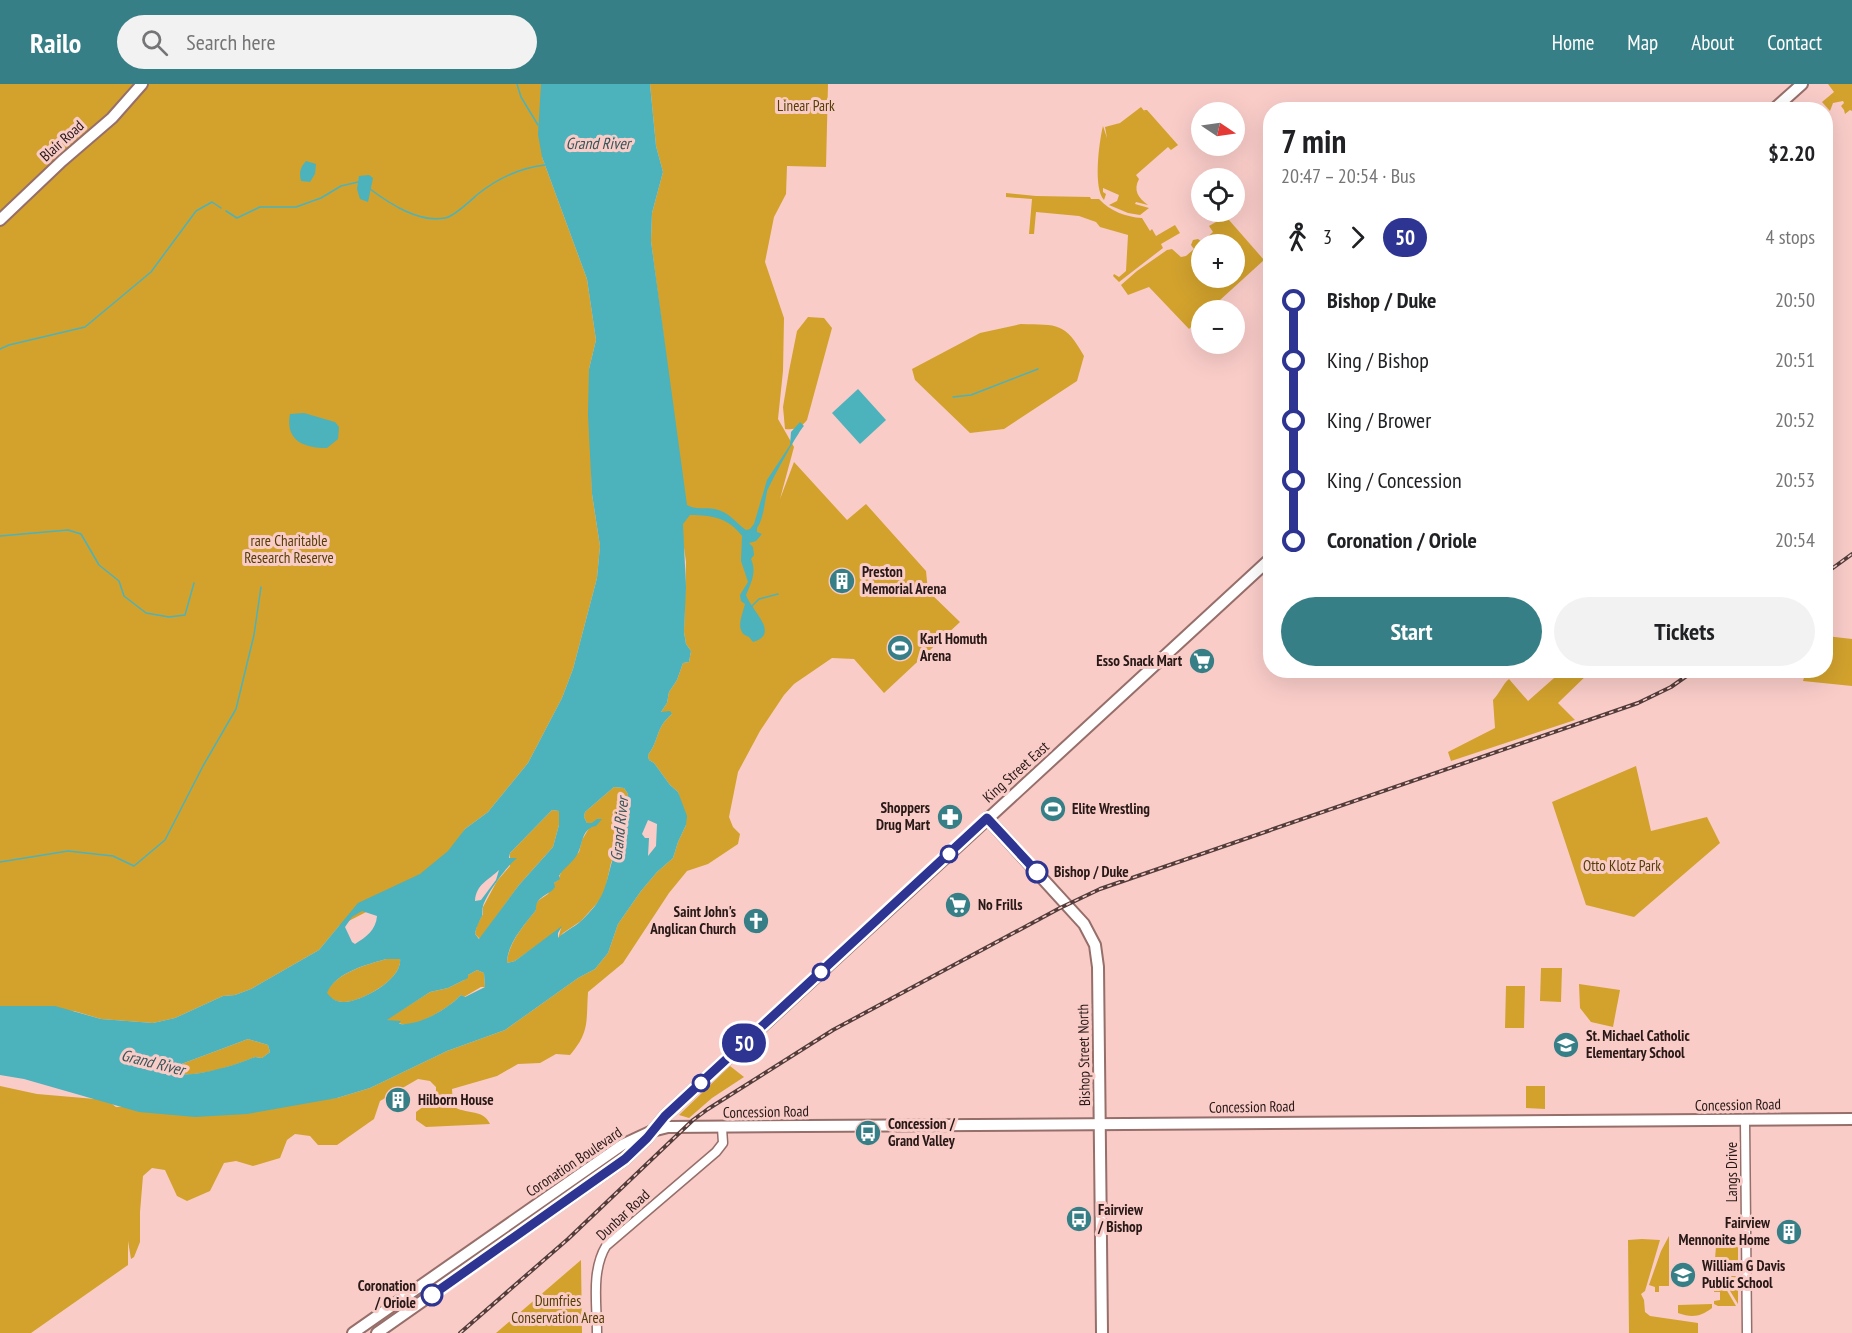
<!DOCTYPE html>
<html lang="en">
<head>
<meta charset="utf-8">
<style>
  :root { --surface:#fff; --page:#f2f2f2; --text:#202124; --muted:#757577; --accent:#377f86 }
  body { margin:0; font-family:"PT Sans Narrow",sans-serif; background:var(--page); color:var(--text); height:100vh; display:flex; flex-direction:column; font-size:22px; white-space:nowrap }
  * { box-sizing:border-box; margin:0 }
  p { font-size:20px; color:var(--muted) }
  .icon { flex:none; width:33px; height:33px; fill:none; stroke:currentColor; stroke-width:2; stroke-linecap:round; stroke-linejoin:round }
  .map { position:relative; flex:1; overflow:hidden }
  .side { position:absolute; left:1263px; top:18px; width:570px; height:576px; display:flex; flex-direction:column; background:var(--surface); border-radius:24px; box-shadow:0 6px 24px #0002 }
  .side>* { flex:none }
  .badge { padding:0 12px; border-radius:20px; font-size:21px; line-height:39px }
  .needle { width:39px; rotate:103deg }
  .fabs { position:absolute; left:1191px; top:18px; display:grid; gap:12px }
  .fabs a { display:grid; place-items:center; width:54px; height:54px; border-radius:50%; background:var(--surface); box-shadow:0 6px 24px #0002; font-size:30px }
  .map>.badge { position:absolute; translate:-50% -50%; box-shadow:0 0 0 3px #fff }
  .legs { display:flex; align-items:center; gap:9px; height:66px; padding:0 18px; font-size:20px }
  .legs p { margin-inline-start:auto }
  .summary { display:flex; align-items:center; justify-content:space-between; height:102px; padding:0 18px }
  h1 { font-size:33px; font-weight:600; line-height:45px }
  .button { display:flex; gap:12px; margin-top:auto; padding:12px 18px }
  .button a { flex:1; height:69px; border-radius:36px; background:var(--accent); color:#fff; font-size:24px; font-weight:600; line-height:69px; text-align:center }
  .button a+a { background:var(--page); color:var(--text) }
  ul { padding:0 18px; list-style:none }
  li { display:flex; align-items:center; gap:21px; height:60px; font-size:22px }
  li i { display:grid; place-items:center; width:9px; height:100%; margin:0 8px; background:currentColor }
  li i::after { content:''; width:15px; height:15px; margin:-8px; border:4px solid; border-radius:50%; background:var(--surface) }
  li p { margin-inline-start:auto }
  li:first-child i { background:linear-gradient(#0000 50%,currentColor 0) }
  li:last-child i { background:linear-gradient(currentColor 50%,#0000 0) }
  header { display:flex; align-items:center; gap:36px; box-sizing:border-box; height:84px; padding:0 30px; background:var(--accent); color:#fff }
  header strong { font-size:28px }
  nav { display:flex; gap:33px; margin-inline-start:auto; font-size:21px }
  .search { width:420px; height:54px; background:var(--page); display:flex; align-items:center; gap:15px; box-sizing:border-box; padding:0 21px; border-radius:33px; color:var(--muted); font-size:22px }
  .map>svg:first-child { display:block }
  .green { fill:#d2a22d; fill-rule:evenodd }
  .water { fill:#4cb2bc; fill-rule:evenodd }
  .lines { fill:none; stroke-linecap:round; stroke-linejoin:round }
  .stream { stroke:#4cb2bc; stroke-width:1.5 }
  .minor-casing { stroke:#966e6a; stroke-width:11 }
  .major-casing { stroke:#966e6a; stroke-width:14 }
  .minor { stroke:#fff; stroke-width:8 }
  .major { stroke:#fff; stroke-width:10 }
  .rail-casing { stroke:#533d3b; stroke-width:4 }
  .rail { stroke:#f9ccc8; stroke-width:1.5; stroke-dasharray:4.5; stroke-linecap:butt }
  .line-1-casing { stroke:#fff; stroke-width:14 }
  .line-1 { stroke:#2e3491; stroke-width:9 }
  .stop-1-dot { fill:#fff; stroke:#2e3491; stroke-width:3 }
  .labels { text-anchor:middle; stroke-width:6; stroke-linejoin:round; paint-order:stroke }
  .park-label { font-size:15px; fill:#543e04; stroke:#f9ccc8 }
  .street-label { font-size:15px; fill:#281816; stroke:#f9ccc8 }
  .poi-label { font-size:15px; font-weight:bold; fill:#281816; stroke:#f9ccc8; text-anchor:start }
  .stop-label { font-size:15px; font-weight:bold; fill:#281816; stroke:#f9ccc8; text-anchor:start }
  .water-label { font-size:16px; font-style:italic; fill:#37565a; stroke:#f9ccc8 }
</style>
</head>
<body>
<header>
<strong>Railo</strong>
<div class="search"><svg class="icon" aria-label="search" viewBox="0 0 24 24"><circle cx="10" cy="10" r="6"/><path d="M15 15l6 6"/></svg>Search here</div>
<nav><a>Home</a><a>Map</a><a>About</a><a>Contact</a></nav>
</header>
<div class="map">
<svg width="1852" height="1249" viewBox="0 0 1852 1249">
  <rect width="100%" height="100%" fill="#f9ccc8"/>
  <g class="green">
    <path d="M0 0H552L542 73 587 195 596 256 589 285 592 410 600 462 597 494 573 585 562 614 528 679 488 728 465 745 434 793 339 842 319 866 251 905 235 911 223 912 175 934 153 939 101 935 74 927 0 922Z"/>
    <path d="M650 0H828L826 83 787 82 786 110 774 133 765 178 784 234 783 287 778 335 794 363 780 415 794 378 847 436 866 420 926 487 928 507 960 538 884 609 854 575 832 574 794 600 784 611 760 647 738 688 729 733 733 743 740 750 738 760 708 780 687 787 669 809 623 879 588 908C586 937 590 948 570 971L556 970 540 979 518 980 497 992 452 1005 453 1022C465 1031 483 1024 490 1040L426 1043 416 1036V1028L436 1013V1003L430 997 418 995 380 1017 374 1035 337 1061H318L310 1052 295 1050 287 1056 280 1074 253 1082 236 1077 224 1079 210 1107 187 1117 177 1112 165 1086 152 1084 143 1092 140 1128V1158L134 1173 131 1175 128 1157V1181L31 1249H0V1002L37 1010 107 1016 116 1023 337 1014 370 1004 447 967 505 946 578 894 595 885 608 869 618 840 641 807 657 788 673 774 678 758 686 741 678 708 670 701 654 679 649 676 648 671C660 655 655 644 672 630L661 628 667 619 669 608 677 596 683 579 689 578 691 567 686 560 684 548 686 478 682 449 685 418 651 157 652 129 663 88 656 62Z"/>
    <path d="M1828 0H1852V27L1850 26 1845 30 1844 26 1841 22 1844 19 1843 17 1833 19 1830 27 1822 18 1834 8Z"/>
    <path d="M1141 23 1145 28 1144 26H1147L1178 61 1171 66 1168 63 1136 91 1139 95C1133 106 1138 114 1148 121L1136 118 1135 120 1149 124 1140 131 1128 129 1109 121 1117 117 1119 111 1103 104V108L1106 110 1104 116C1093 104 1099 58 1103 42L1107 54 1105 43 1120 39Z"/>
    <path d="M1006 109 1036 112 1090 113 1091 115H1099C1110 127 1126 133 1142 134L1150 147 1152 145 1156 152 1175 141 1180 149 1161 160 1163 164 1119 198 1113 192 1114 190 1119 193 1126 187 1128 151 1100 143 1096 138 1079 132 1036 128 1034 150H1029L1032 115 1006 113Z"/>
    <path d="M1210 128H1222L1264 176 1209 226H1202L1201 233 1189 245 1149 203 1128 211 1121 201 1137 187 1167 166 1172 165 1181 173 1186 172 1194 165 1191 161 1193 156 1198 155 1202 158 1213 148 1209 142 1216 138ZM1234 160V194H1202V160Z"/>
    <path d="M808 233 824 234 832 244 807 336C801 344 795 346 785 345L783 323 789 287 797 247Z"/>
    <path d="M1021 240C1058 241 1065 238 1084 272L1077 297 1004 345 970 349 915 296 912 285 980 249Z"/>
    <path d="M1826 552 1852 555V602L1803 597 1806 587 1826 586Z"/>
    <path d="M1562 587H1591L1558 619 1575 636 1451 677 1448 668 1495 644 1493 616C1500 609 1502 601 1509 595L1528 617Z"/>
    <path d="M1636 682 1651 747 1707 733 1720 759 1634 833 1586 821 1552 718Z"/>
    <path d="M614 703 624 704 628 710 621 734 618 736 621 751 611 779 605 806 600 816 581 837 563 849 558 855 561 844 515 877 507 879C508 859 524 841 536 826L535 821 539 816 548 810 554 799 558 796 562 786 579 768 582 756 592 739H587L584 733 585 728Z"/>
    <path d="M552 726 559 727V741L553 763 519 801 480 855 475 850 477 841 483 830V823L497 797 510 782V769Z"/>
    <path d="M386 875H400C403 895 360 919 343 918 335 918 331 914 326 909 337 888 366 881 386 875Z"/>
    <path d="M1541 884H1562L1561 918 1540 917Z"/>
    <path d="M477 886 484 889 485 903H481L464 913 461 911C452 922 417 944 402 940 400 940 392 937 386 936L430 908 448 904 464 896 468 891Z"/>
    <path d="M1579 900 1620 906 1613 943 1591 938 1580 924Z"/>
    <path d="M1506 902H1525L1524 944H1505Z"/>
    <path d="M248 955 268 961 270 968 262 974 255 973C232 983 190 996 168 988L184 979Z"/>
    <path d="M730 982 744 993 712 1014 689 1034 679 1031Z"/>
    <path d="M1526 1002H1545V1025L1526 1024Z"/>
    <path d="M1669 1152V1202H1659V1208H1655V1203L1649 1201 1661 1167Z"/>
    <path d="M1642 1155 1660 1156 1645 1207 1641 1210 1644 1216 1645 1228 1650 1232 1698 1239V1249H1629L1628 1156Z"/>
    <path d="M1724 1159 1738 1160V1189H1718L1714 1188 1716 1162Z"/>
    <path d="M581 1176 582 1249H496Z"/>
    <path d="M1717 1192 1719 1193 1736 1222H1718L1714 1220V1217L1720 1216V1208H1714V1193Z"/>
    <path d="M1721 1192H1738V1220Z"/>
    <path d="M1712 1220V1224C1700 1233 1692 1234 1678 1229V1221Z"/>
  </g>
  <g class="water">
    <path d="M541 0H650L656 62 663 88 652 129 651 157 687 421C695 426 705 423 715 425 729 428 736 439 746 446L750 445 754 440 767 396 790 361 791 348 800 338 804 342C799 346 768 403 767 408 764 420 764 434 757 444V448L762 450 756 457 749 459 753 463 754 471 751 475C757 488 751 499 746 511 751 526 781 550 753 558L749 553C734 548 742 532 745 520L741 517 740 511 748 498 741 477 742 452C729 434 712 431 690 431L683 440 686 503 684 548 686 560 691 567 689 578 683 579 677 596 669 608 667 619 661 628 670 627 672 630C655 644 660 655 648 671L649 676 654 679 670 701 678 708 687 732 686 741 678 758 673 774 657 788 641 807 618 840 608 869 595 885 578 894 505 946 447 967 370 1004 337 1014 247 1030 195 1033 139 1028 24 995 0 991V922H55L101 935 153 939 175 934 223 912 235 911 251 905 319 866 358 819 420 790 448 767 465 745 488 728 528 679 562 614 573 585 597 494 600 462 592 410 588 330 589 285 596 256 587 195 542 73 538 50ZM614 703 624 704 628 710 621 733 618 736C623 758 616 761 611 781 604 808 603 816 581 837 573 844 565 847 558 854V849L562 842 515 877 507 879C507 860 524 841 536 826 535 812 549 812 555 803L554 799 560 795 559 792C564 783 573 779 578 769 583 759 582 744 596 742L602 735H597L592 739H587L584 733 585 728ZM552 726 559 727V741L553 763 519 801 479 855 475 850C476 843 479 838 482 832 483 829 482 825 483 822 487 809 507 782 517 774H509L510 769ZM648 736 657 740 656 762 648 772 649 754H645L642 750ZM499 786 496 796 481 816 475 817C476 800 489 796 499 786ZM362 827 377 832C376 846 366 853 355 860L352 858 345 843 352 833ZM386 875H400C403 895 360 919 343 918 336 918 331 914 327 909 336 888 366 881 386 875ZM477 886 484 889 485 903 465 913 461 911C448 925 419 942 399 940L401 937 387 936 430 908 448 904 468 894V891ZM248 955 268 961 270 968 262 974 255 973C233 982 189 996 168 988L172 984 184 979Z"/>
    <path d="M306 77 316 80 315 90 310 98 301 97C299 88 300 84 306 77Z"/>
    <path d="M369 91 373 94 368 118 360 115 357 105 359 92Z"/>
    <path d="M858 305 886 336 860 360 832 329Z"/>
    <path d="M304 329 335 338 339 343 338 355 327 364C304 364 285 357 290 330Z"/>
  </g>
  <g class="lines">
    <g class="stream">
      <path d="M517 0 521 13 538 41"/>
      <path d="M370 105C390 120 419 139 445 134 454 133 471 116 478 110 498 94 519 84 545 81"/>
      <path d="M226 127 237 134 260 123H296L321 114 341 102 358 98"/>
      <path d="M0 265 9 261 85 243 151 188 196 127 212 118 221 124"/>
      <path d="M953 313 971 311 1038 285"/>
      <path d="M0 452 68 446 81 450 99 481 119 497 124 512 146 529 169 533 185 531 194 499"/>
      <path d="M752 522 759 515 778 510"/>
      <path d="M0 778 68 767 113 772 134 782 165 756 203 682 236 625 254 551 261 503"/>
    </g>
    <g class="minor-casing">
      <g id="minor">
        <path d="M1745 1036 1747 1249"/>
        <path d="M597 1249C597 1220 591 1187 606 1162L716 1068 723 1059 722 1044"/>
      </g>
    </g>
    <g class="major-casing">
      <g id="major">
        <path d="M1773 26 1802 0"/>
        <path d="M0 136 62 77 112 34 142 0"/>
        <path d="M987 734 1084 840 1095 861 1098 883 1102 1249"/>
        <path d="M353 1249 622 1061 652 1047 668 1043 1852 1035"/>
        <path d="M377 1249 625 1075 647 1054 665 1032 1270 475"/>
      </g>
    </g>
    <use href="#minor" class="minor"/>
    <use href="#major" class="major"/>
    <g class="rail-casing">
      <g id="rail">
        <path d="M1826 489 1852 470"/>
        <path d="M460 1249 568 1155 693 1036 708 1025 833 946 1060 824 1100 805 1638 619 1671 603 1695 586"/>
      </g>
    </g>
    <use href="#rail" class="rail"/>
  </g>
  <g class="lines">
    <g class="line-1-casing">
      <path id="line-1" d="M432 1211 625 1075 647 1054 665 1032 987 734 1037 788"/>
    </g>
    <use href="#line-1" class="line-1"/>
  </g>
  <defs>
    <g id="building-disc" transform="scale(1.35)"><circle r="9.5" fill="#377f86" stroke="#f9ccc8"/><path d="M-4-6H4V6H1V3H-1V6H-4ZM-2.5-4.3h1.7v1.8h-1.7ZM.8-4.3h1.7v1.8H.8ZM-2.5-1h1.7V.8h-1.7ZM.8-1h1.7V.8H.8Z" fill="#fff"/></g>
    <g id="stadium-disc" transform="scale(1.35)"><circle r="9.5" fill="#377f86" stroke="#f9ccc8"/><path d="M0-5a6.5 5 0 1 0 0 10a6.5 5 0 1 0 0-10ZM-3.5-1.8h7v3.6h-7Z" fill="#fff"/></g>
    <g id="supermarket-disc" transform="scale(1.35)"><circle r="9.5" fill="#377f86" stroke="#f9ccc8"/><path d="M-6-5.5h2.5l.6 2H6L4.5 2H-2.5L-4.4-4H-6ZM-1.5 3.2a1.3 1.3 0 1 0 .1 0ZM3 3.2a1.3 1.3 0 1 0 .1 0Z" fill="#fff"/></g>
    <g id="pharmacy-disc" transform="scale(1.35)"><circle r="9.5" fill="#377f86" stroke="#f9ccc8"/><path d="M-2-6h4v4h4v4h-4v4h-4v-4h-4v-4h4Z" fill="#fff"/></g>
    <g id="church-disc" transform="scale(1.35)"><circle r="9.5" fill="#377f86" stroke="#f9ccc8"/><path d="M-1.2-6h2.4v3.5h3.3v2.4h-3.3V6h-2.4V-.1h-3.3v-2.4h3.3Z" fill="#fff"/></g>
    <g id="school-disc" transform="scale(1.35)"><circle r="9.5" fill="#377f86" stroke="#f9ccc8"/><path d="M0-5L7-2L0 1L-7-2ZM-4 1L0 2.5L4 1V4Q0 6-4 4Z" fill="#fff"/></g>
    <g id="bus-disc" transform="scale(1.35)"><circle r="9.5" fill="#377f86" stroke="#f9ccc8"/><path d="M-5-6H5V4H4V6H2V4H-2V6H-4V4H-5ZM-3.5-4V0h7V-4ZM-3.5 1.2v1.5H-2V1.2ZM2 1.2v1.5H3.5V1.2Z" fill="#fff"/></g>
  </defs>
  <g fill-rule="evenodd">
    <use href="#building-disc" x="842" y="497"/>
    <use href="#stadium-disc" x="900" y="564"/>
    <use href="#supermarket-disc" x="1202" y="577"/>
    <use href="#stadium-disc" x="1053" y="725"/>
    <use href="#pharmacy-disc" x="950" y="733"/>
    <use href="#supermarket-disc" x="958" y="821"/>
    <use href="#church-disc" x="756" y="837"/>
    <use href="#school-disc" x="1566" y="961"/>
    <use href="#building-disc" x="398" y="1016"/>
    <use href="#bus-disc" x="868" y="1049"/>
    <use href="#bus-disc" x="1079" y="1135"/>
    <use href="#building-disc" x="1789" y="1148"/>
    <use href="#school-disc" x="1683" y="1191"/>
  </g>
  <g class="stop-1-dot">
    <circle cx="949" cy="770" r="8"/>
    <circle cx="1037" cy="788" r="10"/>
    <circle cx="821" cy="888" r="8"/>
    <circle cx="701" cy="999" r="8"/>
    <circle cx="432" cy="1211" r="10"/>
  </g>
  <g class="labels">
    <g class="park-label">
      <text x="806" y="27">Linear Park</text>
      <text x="289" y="462">rare Charitable<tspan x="289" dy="17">Research Reserve</tspan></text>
      <text x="1622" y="787">Otto Klotz Park</text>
      <text x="558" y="1222">Dumfries<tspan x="558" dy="17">Conservation Area</tspan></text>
    </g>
    <g class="street-label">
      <text transform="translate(62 57) rotate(-42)" y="5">Blair Road</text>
      <text transform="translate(1016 688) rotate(-42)" y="5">King Street East</text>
      <text transform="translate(1084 971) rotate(-91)" y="5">Bishop Street North</text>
      <text transform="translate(1738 1021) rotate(-1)" y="5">Concession Road</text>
      <text transform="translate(1252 1023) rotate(-1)" y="5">Concession Road</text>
      <text transform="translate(766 1028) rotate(-1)" y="5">Concession Road</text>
      <text transform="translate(574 1078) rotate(-34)" y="5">Coronation Boulevard</text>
      <text transform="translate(1732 1088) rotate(-90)" y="5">Langs Drive</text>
      <text transform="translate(623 1131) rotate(-43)" y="5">Dunbar Road</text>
    </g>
    <g class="poi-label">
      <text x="862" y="493">Preston<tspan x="862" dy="17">Memorial Arena</tspan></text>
      <text x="920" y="560">Karl Homuth<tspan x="920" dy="17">Arena</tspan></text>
      <text x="1182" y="582" text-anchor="end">Esso Snack Mart</text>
      <text x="930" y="729" text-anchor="end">Shoppers<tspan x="930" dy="17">Drug Mart</tspan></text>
      <text x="1072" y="730">Elite Wrestling</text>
      <text x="978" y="826">No Frills</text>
      <text x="736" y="833" text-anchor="end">Saint John's<tspan x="736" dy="17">Anglican Church</tspan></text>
      <text x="1586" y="957">St. Michael Catholic<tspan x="1586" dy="17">Elementary School</tspan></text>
      <text x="418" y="1021">Hilborn House</text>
      <text x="888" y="1045">Concession /<tspan x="888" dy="17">Grand Valley</tspan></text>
      <text x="1098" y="1131">Fairview<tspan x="1098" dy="17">/ Bishop</tspan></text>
      <text x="1770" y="1144" text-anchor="end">Fairview<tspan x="1770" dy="17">Mennonite Home</tspan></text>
      <text x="1702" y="1187">William G Davis<tspan x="1702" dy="17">Public School</tspan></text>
    </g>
    <g class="stop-label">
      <text x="1054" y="793">Bishop / Duke</text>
      <text x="416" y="1207" text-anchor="end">Coronation<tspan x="416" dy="17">/ Oriole</tspan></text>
    </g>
    <g class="water-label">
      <text x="598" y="65">Grand River</text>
      <text transform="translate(619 745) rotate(-84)" y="6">Grand River</text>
      <text transform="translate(153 978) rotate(14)" y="6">Grand River</text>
    </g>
  </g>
</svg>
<div class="fabs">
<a><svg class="needle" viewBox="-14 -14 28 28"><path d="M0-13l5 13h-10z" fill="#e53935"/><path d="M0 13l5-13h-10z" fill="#757577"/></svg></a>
<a><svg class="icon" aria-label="locate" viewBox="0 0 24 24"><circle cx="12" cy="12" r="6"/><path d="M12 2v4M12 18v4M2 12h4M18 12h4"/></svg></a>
<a>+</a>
<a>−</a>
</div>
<b class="badge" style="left:744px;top:959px;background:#2e3491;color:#fff">50</b>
<section class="side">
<div class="summary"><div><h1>7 min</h1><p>20:47 – 20:54 · Bus</p></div><b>$2.20</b></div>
<div class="legs"><svg class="icon" aria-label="walk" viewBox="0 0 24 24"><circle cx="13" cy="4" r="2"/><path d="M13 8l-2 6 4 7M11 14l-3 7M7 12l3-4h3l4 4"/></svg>3<svg class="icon" aria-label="forward" viewBox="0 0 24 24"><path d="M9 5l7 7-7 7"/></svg><b class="badge" style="background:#2e3491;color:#fff">50</b><p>4 stops</p></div>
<ul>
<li><i style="color:#2e3491"></i><b>Bishop / Duke</b><p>20:50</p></li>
<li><i style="color:#2e3491"></i><span>King / Bishop</span><p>20:51</p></li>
<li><i style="color:#2e3491"></i><span>King / Brower</span><p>20:52</p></li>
<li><i style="color:#2e3491"></i><span>King / Concession</span><p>20:53</p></li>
<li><i style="color:#2e3491"></i><b>Coronation / Oriole</b><p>20:54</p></li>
</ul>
<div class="button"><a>Start</a><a>Tickets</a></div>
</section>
</div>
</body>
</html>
